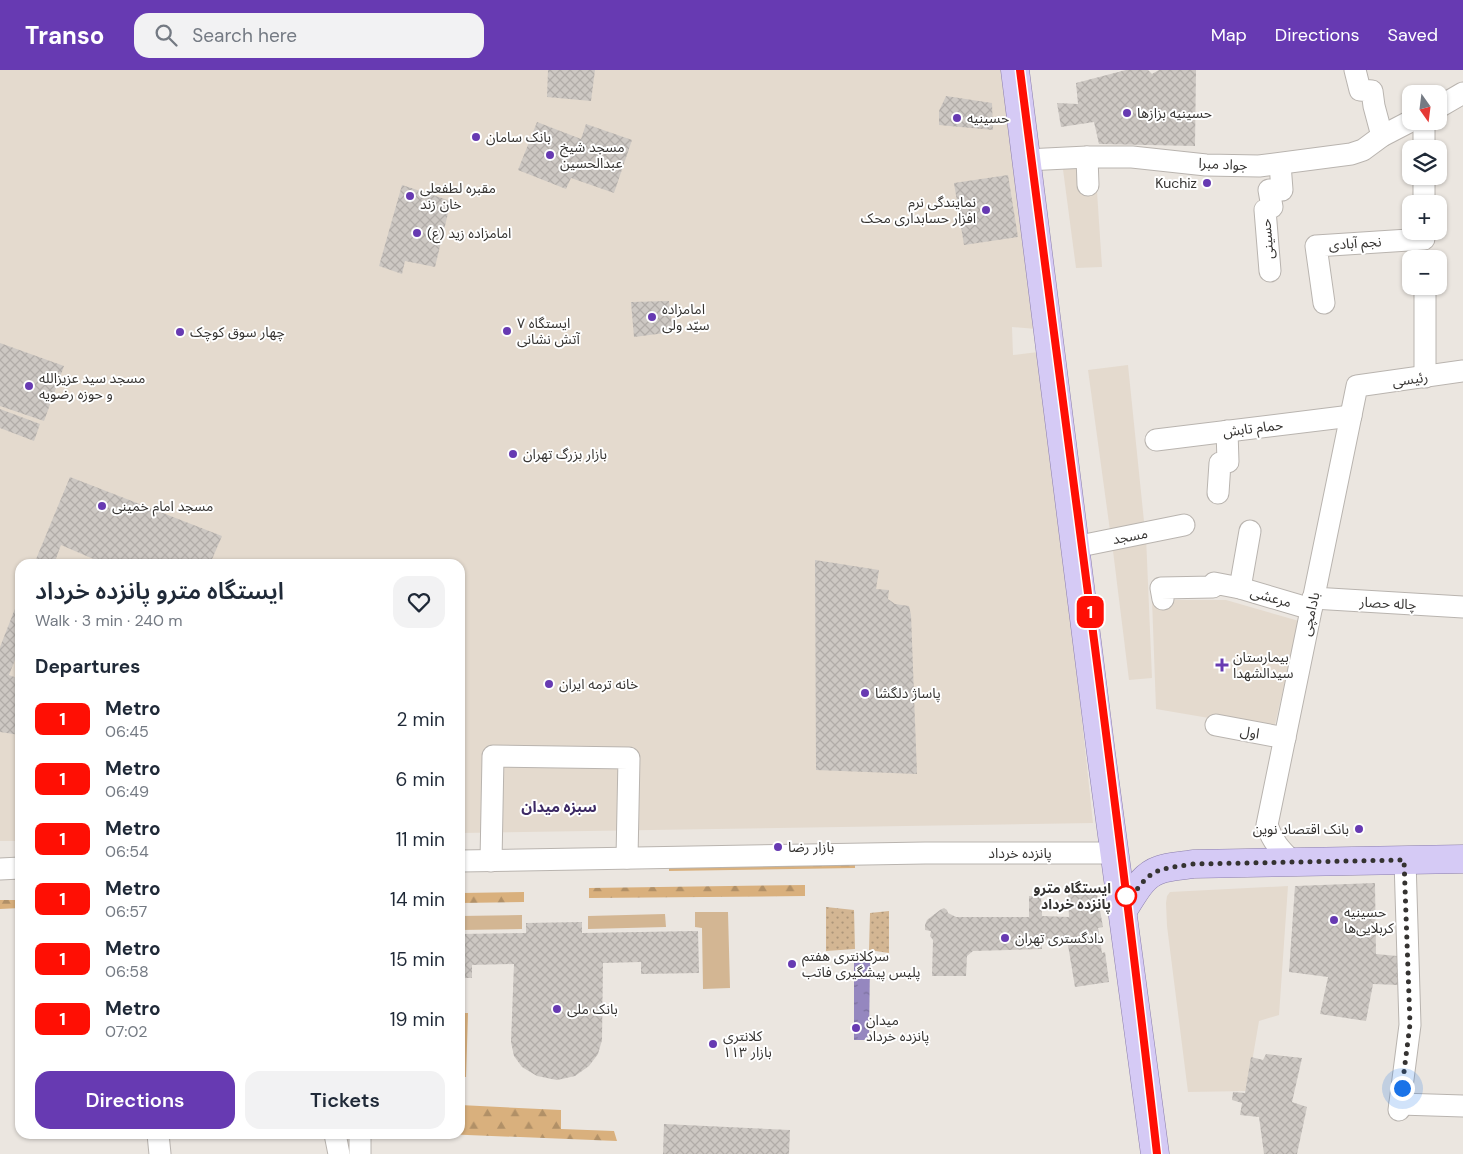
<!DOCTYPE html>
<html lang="en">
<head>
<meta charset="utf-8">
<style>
  :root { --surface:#fff; --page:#f2f2f3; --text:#1f2937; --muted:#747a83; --accent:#673ab2 }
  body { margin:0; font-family:"DM Sans","Noto Sans Arabic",sans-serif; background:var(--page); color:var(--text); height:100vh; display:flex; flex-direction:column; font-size:19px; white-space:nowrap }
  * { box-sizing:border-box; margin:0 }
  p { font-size:16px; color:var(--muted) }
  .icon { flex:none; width:28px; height:28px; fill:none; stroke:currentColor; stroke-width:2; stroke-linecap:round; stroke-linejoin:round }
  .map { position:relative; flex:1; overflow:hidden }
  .details { position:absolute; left:15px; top:489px; width:450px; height:580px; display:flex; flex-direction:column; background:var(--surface); border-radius:15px; box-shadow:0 1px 4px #0004 }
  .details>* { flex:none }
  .badge { padding:0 10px; border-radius:8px; font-size:18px; line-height:32px }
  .needle { width:32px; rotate:166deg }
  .buttons { position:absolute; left:1402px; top:15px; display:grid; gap:10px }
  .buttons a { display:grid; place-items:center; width:45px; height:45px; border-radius:10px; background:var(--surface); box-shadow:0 1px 4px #0004; font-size:25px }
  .you { position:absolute; width:25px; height:25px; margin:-12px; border:4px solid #fff; border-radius:50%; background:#1a73e8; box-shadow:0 0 0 8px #1a73e833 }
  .map>.badge { position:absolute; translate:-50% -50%; box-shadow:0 0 0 2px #fff }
  h2 { padding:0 20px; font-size:19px; line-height:45px }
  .round { display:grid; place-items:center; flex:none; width:52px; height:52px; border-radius:15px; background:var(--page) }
  .head { display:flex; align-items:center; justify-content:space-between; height:85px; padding:0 20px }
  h1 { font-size:24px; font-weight:600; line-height:38px }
  .button { display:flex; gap:10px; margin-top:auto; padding:10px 20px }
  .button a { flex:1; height:58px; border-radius:15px; background:var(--accent); color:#fff; font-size:20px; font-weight:600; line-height:58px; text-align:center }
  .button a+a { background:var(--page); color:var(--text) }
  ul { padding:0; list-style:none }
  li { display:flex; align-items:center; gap:15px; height:60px; padding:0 20px }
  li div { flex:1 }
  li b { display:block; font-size:19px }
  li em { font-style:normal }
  li .badge { min-width:55px; font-weight:700; text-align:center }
  header { display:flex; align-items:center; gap:30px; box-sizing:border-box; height:70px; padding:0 25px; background:var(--accent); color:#fff }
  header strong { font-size:24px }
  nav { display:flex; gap:28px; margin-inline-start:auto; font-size:18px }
  .search { width:350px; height:45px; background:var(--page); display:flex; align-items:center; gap:12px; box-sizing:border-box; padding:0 18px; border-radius:15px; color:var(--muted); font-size:19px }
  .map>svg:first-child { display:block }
  .built { fill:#e4dace }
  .grass { fill:#d3b693 }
  .forest { fill:url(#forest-firs) }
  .garden { fill:url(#garden-dots) }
  .water { fill:url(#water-ripples) }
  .building { fill:url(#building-cross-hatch) }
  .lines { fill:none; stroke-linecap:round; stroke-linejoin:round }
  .minor-casing { stroke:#b9b4af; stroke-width:23 }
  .major-casing { stroke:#8b7eac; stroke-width:29 }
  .minor { stroke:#fff; stroke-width:21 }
  .major { stroke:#d5caf5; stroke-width:28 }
  .line-casing { stroke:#fff; stroke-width:11 }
  .line { stroke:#ff0f04; stroke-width:8 }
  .walk { stroke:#353331; stroke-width:5; stroke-dasharray:0 9 }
  .poi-dot { fill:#673ab2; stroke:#fff; stroke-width:2 }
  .stop-dot { fill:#fff; stroke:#ff0f04; stroke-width:2.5 }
  .labels { text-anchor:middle; stroke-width:4; stroke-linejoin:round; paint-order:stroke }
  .poi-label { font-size:14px; fill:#353331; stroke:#fff; text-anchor:start }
  .street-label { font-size:14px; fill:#353331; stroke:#fff }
  .stop-label { font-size:14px; font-weight:bold; fill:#353331; stroke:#fff; text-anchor:end }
  .neighbourhood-label { font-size:15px; font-weight:bold; fill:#3d2a65; stroke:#fff }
</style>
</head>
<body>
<header>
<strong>Transo</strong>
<div class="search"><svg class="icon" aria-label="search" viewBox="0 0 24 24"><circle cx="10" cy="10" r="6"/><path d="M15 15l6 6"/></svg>Search here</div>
<nav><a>Map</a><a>Directions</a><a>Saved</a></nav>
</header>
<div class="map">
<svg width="1463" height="1084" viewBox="0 0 1463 1084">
  <defs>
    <pattern id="forest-firs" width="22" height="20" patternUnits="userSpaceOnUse" patternTransform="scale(1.25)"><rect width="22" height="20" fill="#d9b07d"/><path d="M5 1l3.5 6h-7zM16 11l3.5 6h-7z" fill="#b19067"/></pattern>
    <pattern id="garden-dots" width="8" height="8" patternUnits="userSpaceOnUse" patternTransform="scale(1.25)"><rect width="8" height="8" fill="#d3b693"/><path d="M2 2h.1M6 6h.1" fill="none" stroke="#ac9579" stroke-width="1.8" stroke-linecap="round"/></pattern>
    <pattern id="water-ripples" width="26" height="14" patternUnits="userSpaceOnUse" patternTransform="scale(1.25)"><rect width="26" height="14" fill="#9587bf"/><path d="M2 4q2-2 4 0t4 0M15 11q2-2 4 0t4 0" fill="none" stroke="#7a6f9c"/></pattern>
    <pattern id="building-cross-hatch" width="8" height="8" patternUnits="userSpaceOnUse" patternTransform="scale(1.25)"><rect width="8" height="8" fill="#cdc8c3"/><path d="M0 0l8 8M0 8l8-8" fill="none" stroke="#b1aca8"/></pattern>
  </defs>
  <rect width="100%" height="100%" fill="#ebe6e0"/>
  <g class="built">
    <path d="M0 0H1004L1036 259 1012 257 1013 285 1038 282 1064 482 1093 753 460 763V494H20V771H0Z"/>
    <path d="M1095 91 1102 197 1076 198 1062 92Z"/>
    <path d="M1128 295 1145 461 1111 468 1088 300Z"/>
    <path d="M1146 466 1152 608 1129 610 1112 473Z"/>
    <path d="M1152 530H1226L1299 551 1274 659 1156 639Z"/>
    <path d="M1288 816 1279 945 1259 951 1247 1021 1188 1022 1167 856 1166 833 1167 826 1170 822Z"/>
  </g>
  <g class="grass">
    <path d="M695 842H728L730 918 703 919 702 858 695 857Z"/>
    <path d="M665 844 666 857 588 859V846Z"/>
    <path d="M522 845V859L460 860V846Z"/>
  </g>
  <g class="forest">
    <path d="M855 790V798L669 801V793Z"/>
    <path d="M805 815V826L589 828V818Z"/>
    <path d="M524 822V832L460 833V823Z"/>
    <path d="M0 830H20V838L0 839Z"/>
    <path d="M460 943H468L466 1007H460Z"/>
    <path d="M460 1035 561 1040V1059L614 1061 617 1071 443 1064H460Z"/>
  </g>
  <g class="garden">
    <path d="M826 837 854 840 855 879 826 881Z"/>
    <path d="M889 841V883L869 880 870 843Z"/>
  </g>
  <path class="water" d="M854 891H870L869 970H854Z"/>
  <g class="building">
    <path d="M548 0H595L591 31 547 27Z"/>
    <path d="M1126 0H1148L1152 4 1159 0H1196L1195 76 1099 74 1094 52 1061 57 1057 33 1078 34 1076 13Z"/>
    <path d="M946 26 992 33 993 60 939 55V41Z"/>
    <path d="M537 52 581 69 586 54 632 70 614 123 571 108 566 119 518 100Z"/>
    <path d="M1008 105 1018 167 964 175 954 113Z"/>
    <path d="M402 115 451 131 435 197 405 191 402 204 379 196Z"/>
    <path d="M669 231 673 262 634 267 631 232Z"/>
    <path d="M0 273 64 296 44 351 0 336Z"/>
    <path d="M0 339 40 354 34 371 0 358Z"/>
    <path d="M70 407 222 466 210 494H105L61 475 54 494H34Z"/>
    <path d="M815 490 879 500 876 519 889 520 888 529 895 534 909 536 911 545 917 704 816 700Z"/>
    <path d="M20 526V577L9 605 20 609V665L0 662V577Z"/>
    <path d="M1375 813 1376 884 1397 886 1398 915 1373 914 1366 951 1320 944 1328 907 1289 902 1295 816Z"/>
    <path d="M1097 823 1103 857 1098 858 1102 883 1105 882 1109 912 1075 917 1067 869 1041 870 1042 879 973 881 967 886 966 906H932L933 870 930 866 931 861 925 860V855L927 850 940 840 944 838 947 840 948 843 956 847H1029V826H1041L1042 846 1069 847 1068 824Z"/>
    <path d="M582 852V863L698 861 699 903 641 904V892L603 893 602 970 598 984 589 996 575 1006 557 1010 537 1006 522 997 514 986 511 972 514 894 472 895V908H460V864L526 863V853Z"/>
    <path d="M1266 984 1302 988 1292 1032 1307 1037 1297 1084H1264L1259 1047 1240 1045 1242 1033 1232 1030 1233 1022 1245 1023 1251 987 1263 990Z"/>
    <path d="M664 1054 790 1060 789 1084H663Z"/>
  </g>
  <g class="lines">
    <g class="minor-casing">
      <g id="minor">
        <path d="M1355 0 1360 20 1372 21 1374 36 1382 66"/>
        <path d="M1439 37 1463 23"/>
        <path d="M1424 51V79"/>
        <path d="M1087 87 1088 115"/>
        <path d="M1026 90 1087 87H1132L1206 95 1259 96 1351 84 1363 80 1382 66 1411 51"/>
        <path d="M1424 106V134"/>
        <path d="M1270 201 1265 140 1272 137 1269 120H1282L1280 94"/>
        <path d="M1425 216V307"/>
        <path d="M1324 233 1316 176 1424 169"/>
        <path d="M1156 370 1351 346"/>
        <path d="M1218 423 1220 393 1228 392 1227 361"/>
        <path d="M1075 477 1184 455"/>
        <path d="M1240 518 1250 461"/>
        <path d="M1313 528 1463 537"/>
        <path d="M1163 529 1161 518 1213 517 1214 513 1240 518 1311 539"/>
        <path d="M1216 655 1285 668"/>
        <path d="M460 791 925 783H1115"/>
        <path d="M491 791 493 686 629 688 627 788"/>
        <path d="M1293 792C1281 781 1272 771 1267 755L1357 316 1463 301"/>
        <path d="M0 799 20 798"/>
        <path d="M1400 1034 1463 1036"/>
        <path d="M1399 1040 1410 955 1405 790"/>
        <path d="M158 1064 160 1084"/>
        <path d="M335 1064 339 1084"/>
        <path d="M360 1064V1084"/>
      </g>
    </g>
    <g class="major-casing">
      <g id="major">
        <path d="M1015 0 1101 683 1155 1084"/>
        <path d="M1123 840C1133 826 1141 806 1159 800 1169 796 1182 796 1193 794L1463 789"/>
      </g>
    </g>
    <use href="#minor" class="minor"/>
    <use href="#major" class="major"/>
  </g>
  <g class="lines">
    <g class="line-casing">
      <path id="line" d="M1020 0C1066 361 1116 722 1157 1084"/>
    </g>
    <use href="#line" class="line"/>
    <path class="walk" d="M1126 826 1130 829C1152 797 1156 800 1193 794L1404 790 1410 954 1402 1018"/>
  </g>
  <g class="poi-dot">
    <circle cx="1127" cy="43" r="5"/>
    <circle cx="957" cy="48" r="5"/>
    <circle cx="476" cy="67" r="5"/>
    <circle cx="550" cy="85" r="5"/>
    <circle cx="1207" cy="113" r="5"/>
    <circle cx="410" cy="126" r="5"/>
    <circle cx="986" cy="140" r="5"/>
    <circle cx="417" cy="163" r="5"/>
    <circle cx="652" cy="247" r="5"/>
    <circle cx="507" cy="261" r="5"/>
    <circle cx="180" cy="262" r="5"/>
    <circle cx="29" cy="316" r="5"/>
    <circle cx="513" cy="384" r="5"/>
    <circle cx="102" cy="436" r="5"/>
    <path d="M1219.5 587.5h5v5h5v5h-5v5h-5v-5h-5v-5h5z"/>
    <circle cx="549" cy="614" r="5"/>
    <circle cx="865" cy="623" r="5"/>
    <circle cx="1359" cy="759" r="5"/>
    <circle cx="778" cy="777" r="5"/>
    <circle cx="1334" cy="850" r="5"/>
    <circle cx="1005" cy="868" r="5"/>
    <circle cx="792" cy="894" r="5"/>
    <circle cx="557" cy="939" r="5"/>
    <circle cx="856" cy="958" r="5"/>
    <circle cx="713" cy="974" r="5"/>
  </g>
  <circle class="stop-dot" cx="1126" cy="826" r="10"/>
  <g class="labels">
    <g class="poi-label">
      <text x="1137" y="48">حسینیه بزازها</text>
      <text x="967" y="53">حسینیه</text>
      <text x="486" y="72">بانک سامان</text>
      <text x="560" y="82">مسجد شیخ<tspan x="560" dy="16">عبدالحسین</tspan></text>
      <text x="1197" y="118" text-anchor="end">Kuchiz</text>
      <text x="420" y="123">مقبره لطفعلی<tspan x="420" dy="16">خان زند</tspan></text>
      <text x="976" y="137" text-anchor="end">نمایندگی نرم<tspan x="976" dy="16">افزار حسابداری محک</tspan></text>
      <text x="427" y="168">امامزاده زید (ع)</text>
      <text x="662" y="244">امامزاده<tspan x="662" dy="16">سیّد ولی</tspan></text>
      <text x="517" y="258">ایستگاه ۷<tspan x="517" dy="16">آتش نشانی</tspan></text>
      <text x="190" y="267">چهار سوق کوچک</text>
      <text x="39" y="313">مسجد سید عزیزالله<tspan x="39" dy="16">و حوزه رضویه</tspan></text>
      <text x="523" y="389">بازار بزرگ تهران</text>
      <text x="112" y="441">مسجد امام خمینی</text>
      <text x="1233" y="592">بیمارستان<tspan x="1233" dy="16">سیدالشهدا</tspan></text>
      <text x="559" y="619">خانه ترمه ایران</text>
      <text x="875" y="628">پاساژ دلگشا</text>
      <text x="1349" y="764" text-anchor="end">بانک اقتصاد نوین</text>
      <text x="788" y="782">بازار رضا</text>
      <text x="1344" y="847">حسینیه<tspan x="1344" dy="16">کربلایی‌ها</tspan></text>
      <text x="1015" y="873">دادگستری تهران</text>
      <text x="802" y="891">سرکلانتری هفتم<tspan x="802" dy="16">پلیس پیشگیری فاتب</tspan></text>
      <text x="567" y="944">بانک ملی</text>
      <text x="866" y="955">میدان<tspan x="866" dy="16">پانزده خرداد</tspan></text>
      <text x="723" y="971">کلانتری<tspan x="723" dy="16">۱۱۳ بازار</tspan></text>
    </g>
    <g class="street-label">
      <text transform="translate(1223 94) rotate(3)" y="5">جواد مبرا</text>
      <text transform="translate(1267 169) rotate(-95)" y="5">حسینی</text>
      <text transform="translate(1355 173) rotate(-4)" y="5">نجم آبادی</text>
      <text transform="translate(1410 309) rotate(-8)" y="5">رئیسی</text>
      <text transform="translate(1253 358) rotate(-7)" y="5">حمام تابش</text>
      <text transform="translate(1130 466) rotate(-11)" y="5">مسجد</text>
      <text transform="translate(1271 527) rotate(16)" y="5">مرعشی</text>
      <text transform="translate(1388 533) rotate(3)" y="5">چاله حصار</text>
      <text transform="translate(1310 544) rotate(-78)" y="5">بادامچی</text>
      <text transform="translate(1250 662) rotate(10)" y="5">اول</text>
      <text x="1020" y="788">پانزده خرداد</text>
    </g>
    <g class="stop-label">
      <text x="1111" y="823">ایستگاه مترو<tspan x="1111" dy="16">پانزده خرداد</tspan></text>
    </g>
    <g class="neighbourhood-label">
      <text x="559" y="742">سبزه میدان</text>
    </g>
  </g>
</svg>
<div class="buttons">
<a><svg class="needle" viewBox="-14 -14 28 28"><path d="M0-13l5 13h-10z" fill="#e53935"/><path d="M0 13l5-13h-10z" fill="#747a83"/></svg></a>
<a><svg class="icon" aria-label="layers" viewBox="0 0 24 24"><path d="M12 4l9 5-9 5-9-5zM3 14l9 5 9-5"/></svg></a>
<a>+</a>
<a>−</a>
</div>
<div class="you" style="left:1402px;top:1018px"></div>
<b class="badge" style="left:1090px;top:542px;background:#ff0f04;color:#fff">1</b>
<section class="details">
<div class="head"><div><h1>ایستگاه مترو پانزده خرداد</h1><p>Walk · 3 min · 240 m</p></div><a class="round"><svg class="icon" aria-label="heart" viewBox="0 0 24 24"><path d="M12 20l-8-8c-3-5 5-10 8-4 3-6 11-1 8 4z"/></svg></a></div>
<h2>Departures</h2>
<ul>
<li><span class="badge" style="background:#ff0f04;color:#fff">1</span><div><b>Metro</b><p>06:45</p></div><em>2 min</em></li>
<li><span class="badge" style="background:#ff0f04;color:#fff">1</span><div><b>Metro</b><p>06:49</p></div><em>6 min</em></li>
<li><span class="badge" style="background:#ff0f04;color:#fff">1</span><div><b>Metro</b><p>06:54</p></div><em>11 min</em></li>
<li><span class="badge" style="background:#ff0f04;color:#fff">1</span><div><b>Metro</b><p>06:57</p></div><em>14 min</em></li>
<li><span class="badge" style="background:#ff0f04;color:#fff">1</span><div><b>Metro</b><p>06:58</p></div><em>15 min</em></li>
<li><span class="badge" style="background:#ff0f04;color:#fff">1</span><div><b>Metro</b><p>07:02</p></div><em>19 min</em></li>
</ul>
<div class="button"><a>Directions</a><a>Tickets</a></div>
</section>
</div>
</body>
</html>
